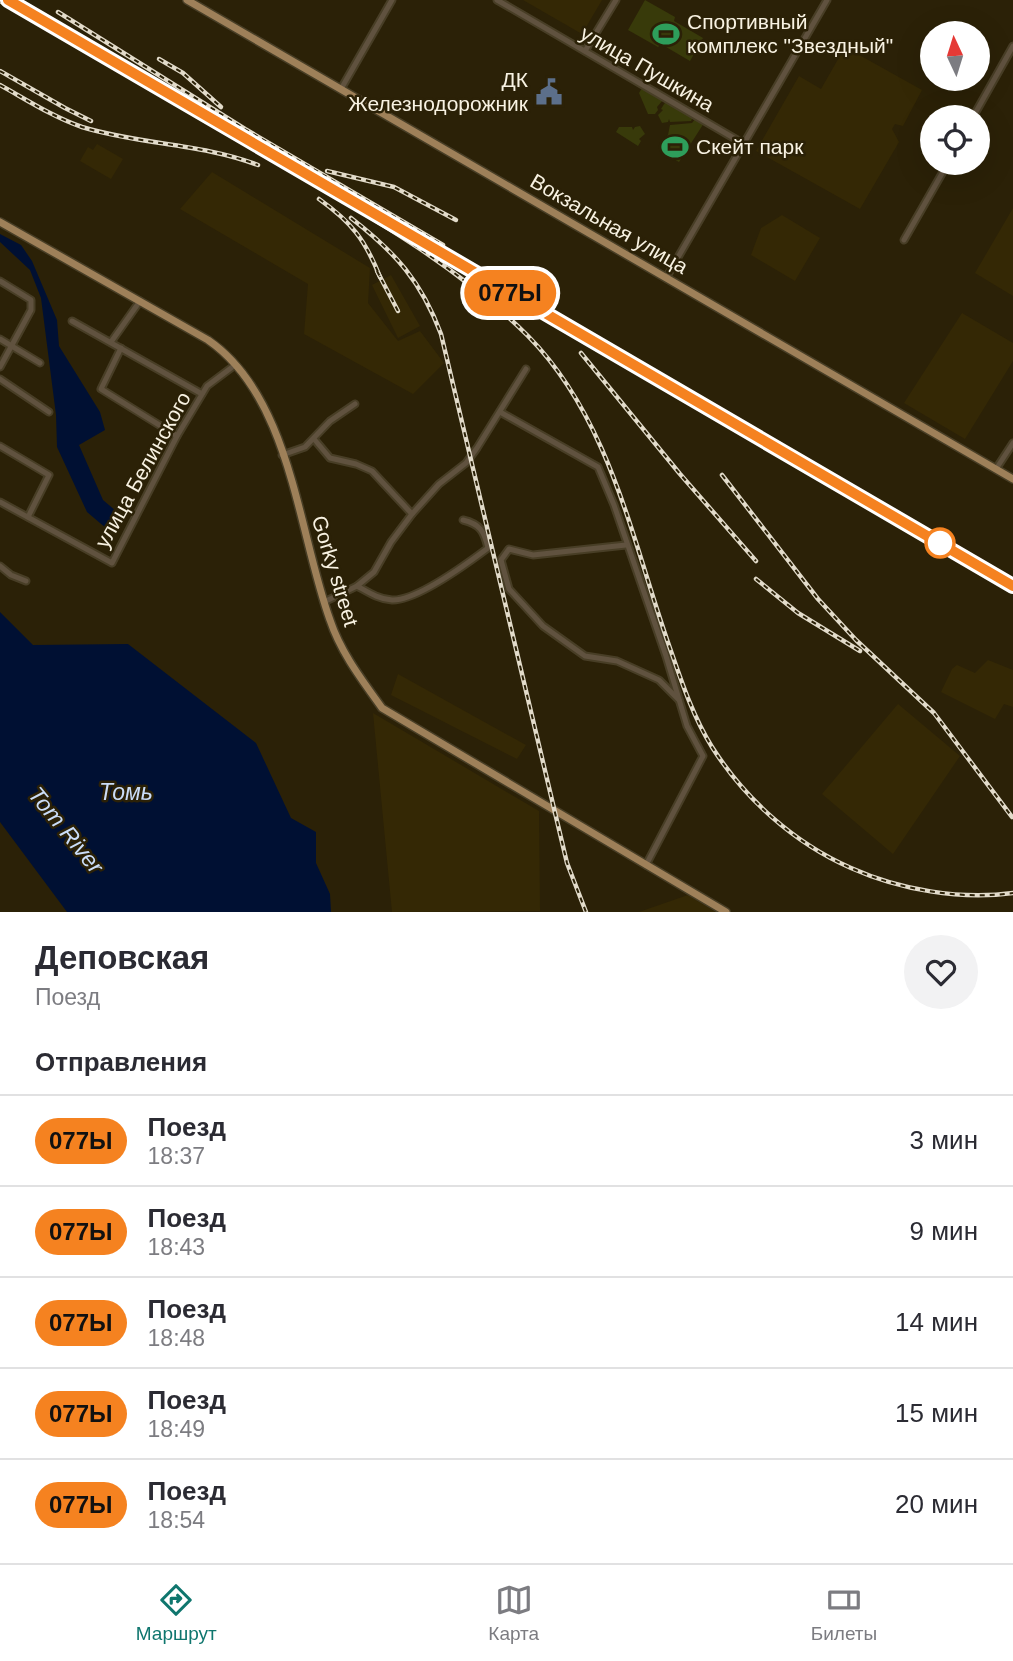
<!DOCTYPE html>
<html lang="ru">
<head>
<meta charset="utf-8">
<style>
  :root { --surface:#fff; --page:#f2f2f3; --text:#2b2b33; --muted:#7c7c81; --line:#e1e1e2; --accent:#0f766e }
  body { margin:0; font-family:Arial,sans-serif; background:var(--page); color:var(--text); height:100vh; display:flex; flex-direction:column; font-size:26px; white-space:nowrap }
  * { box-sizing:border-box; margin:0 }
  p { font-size:23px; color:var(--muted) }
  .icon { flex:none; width:38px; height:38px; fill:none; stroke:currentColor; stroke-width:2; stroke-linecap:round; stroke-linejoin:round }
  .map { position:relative; height:912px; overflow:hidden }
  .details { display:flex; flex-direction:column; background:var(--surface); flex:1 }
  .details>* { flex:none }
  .badge { padding:0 14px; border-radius:23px; font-size:24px; line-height:46px }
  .needle { width:46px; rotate:356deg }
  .controls { position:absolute; left:920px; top:21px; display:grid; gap:14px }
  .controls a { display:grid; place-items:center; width:70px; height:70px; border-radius:50%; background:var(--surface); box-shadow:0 7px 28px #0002; font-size:35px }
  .map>.badge { position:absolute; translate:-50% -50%; box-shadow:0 0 0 4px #fff }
  h2 { padding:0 35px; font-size:26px; line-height:63px }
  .round { display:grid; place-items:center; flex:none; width:74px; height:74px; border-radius:37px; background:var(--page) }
  .head { display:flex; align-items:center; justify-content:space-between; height:119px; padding:0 35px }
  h1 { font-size:33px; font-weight:800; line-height:52px }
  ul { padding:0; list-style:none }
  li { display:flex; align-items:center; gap:21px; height:91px; padding:0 35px; border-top:2px solid var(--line) }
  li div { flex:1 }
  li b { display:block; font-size:26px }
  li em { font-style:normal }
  li .badge { min-width:77px; font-weight:700; text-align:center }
  .tabs { display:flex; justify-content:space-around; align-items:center; height:98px; border-top:2px solid var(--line); background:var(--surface); font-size:19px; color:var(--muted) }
  .tabs a { display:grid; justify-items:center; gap:4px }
  .tabs .current { color:var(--accent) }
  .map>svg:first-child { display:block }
  .built { fill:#342805 }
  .green { fill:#383a0a }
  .water { fill:#001033 }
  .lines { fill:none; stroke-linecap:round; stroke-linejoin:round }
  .minor-casing { stroke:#483e26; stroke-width:9 }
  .major-casing { stroke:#483e26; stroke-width:10 }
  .minor { stroke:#60523f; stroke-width:5 }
  .major { stroke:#9e8059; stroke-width:7 }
  .rail-casing { stroke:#e2dbca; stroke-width:4.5 }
  .rail { stroke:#2b2107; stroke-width:2; stroke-dasharray:5; stroke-linecap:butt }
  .line-casing { stroke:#fff; stroke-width:16 }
  .line { stroke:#f58220; stroke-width:10 }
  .stop-dot { fill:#fff; stroke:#f58220; stroke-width:3.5 }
  .labels { text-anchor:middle; stroke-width:5; stroke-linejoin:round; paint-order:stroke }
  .poi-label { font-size:21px; fill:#f8f2e2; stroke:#2b2107; text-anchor:start }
  .street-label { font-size:21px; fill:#f8f2e2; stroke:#2b2107 }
  .water-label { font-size:23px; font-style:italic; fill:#caddf8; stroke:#2b2107 }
</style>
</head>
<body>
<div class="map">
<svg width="1013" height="912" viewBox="0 0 1013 912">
  <rect width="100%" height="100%" fill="#2b2107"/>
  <g class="built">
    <path d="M523 0H602L582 34Z"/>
    <path d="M845 47 922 90 903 126 895 124 892 129 899 142 860 209 756 151 799 76 821 89Z"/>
    <path d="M97 144 123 159 111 179 80 161 88 147 93 150Z"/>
    <path d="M212 172 370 268 368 303 398 341 420 331 444 363 413 394 304 334 308 284 180 209Z"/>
    <path d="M1013 208V296L975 273Z"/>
    <path d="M782 215 820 238 795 281 751 255 761 228Z"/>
    <path d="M391 275 420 326 398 338 372 285Z"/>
    <path d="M962 313 1013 343V361L965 439 904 403Z"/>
    <path d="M988 660 1013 670V707L1004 704 995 719 941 692 952 669 957 665 975 673Z"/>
    <path d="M398 674 526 745 517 759 391 695Z"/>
    <path d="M898 704 960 756 893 854 822 794Z"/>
    <path d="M373 713 539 811 540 911 392 912Z"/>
    <path d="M688 895 716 912H639Z"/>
  </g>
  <g class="green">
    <path d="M645 0 675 17 674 21 703 38 690 61 661 44 658 47 628 30Z"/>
    <path d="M642 88 663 100 657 107 658 110 655 114H648L639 93Z"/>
    <path d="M666 101 693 117 691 121 670 122 669 119 668 122 662 123 658 115 663 110 661 109Z"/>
    <path d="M696 118 704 123 679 162 665 154 660 142 668 135 670 125 692 123Z"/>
    <path d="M640 126 645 134 639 139 641 141 638 146 616 132 619 127H632L633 130 635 127Z"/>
  </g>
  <g class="water">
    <path d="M0 234 21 245 32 261 57 320 59 346 100 412 105 430 79 445 103 500 122 516 107 529 87 512 57 447 56 415 41 298 30 270 0 242Z"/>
    <path d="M0 612 33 645 128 644 256 743 291 818 316 832V863L330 894 331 912H67L0 822Z"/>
  </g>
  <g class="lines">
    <g class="minor-casing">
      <g id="minor">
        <path d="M497 0 744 144"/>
        <path d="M585 51 616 0"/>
        <path d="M341 89 392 0"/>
        <path d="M973 117 1013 46"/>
        <path d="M904 240 948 163"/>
        <path d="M666 278 827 0"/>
        <path d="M0 281 31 300V310L0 367"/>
        <path d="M72 321 202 394"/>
        <path d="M0 339 40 363"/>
        <path d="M111 342 140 301"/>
        <path d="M121 348 101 389 177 436"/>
        <path d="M0 379 49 412"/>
        <path d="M500 412 598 467 614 505 666 656 687 726 703 756 646 865"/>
        <path d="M314 439 330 458 356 464 372 471 412 514"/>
        <path d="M0 446 49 475 28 517"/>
        <path d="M282 455 305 447 330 421 355 404"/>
        <path d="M996 469 1013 443"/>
        <path d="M0 502 112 563 177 436 207 386 235 365"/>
        <path d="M626 545 533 555 509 549 501 560 509 589 543 626 585 656 617 661 659 680 679 700"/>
        <path d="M0 566 11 575 26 581"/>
        <path d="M357 586C368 592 378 599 392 600 417 601 468 563 488 548 484 531 480 524 463 520"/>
        <path d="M324 602 357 586 374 572 391 542 412 514 439 484 466 463 477 448 526 369"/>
      </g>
    </g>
    <g class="major-casing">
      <g id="major">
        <path d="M187 0 1013 479"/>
        <path d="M0 222 208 340C291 397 298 532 330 620 341 653 362 680 382 708L726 912"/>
      </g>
    </g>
    <use href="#minor" class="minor"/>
    <use href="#major" class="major"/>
    <g class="rail-casing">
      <g id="rail">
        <path d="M0 1C93 55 187 109 280 163 366 214 457 265 528 336 612 421 633 546 672 654 683 686 694 718 712 747 745 799 794 843 851 868 900 890 960 900 1013 893"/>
        <path d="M58 12 245 129 443 245"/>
        <path d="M159 59 183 73 221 107"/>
        <path d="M0 71 65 108 91 121"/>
        <path d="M0 85C27 100 53 117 82 127 141 145 200 143 258 165"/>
        <path d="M327 171 394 187 456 220"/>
        <path d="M319 199C351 222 365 239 380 277"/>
        <path d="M351 218C396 253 421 281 441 334L567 863 586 912"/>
        <path d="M428 245 1013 586"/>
        <path d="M377 271 398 311"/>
        <path d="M581 353 680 474 756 561"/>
        <path d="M722 475 818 599 856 640 934 713 1012 817"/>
        <path d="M756 579 798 613 860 651"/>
      </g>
    </g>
    <use href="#rail" class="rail"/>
  </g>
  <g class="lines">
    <g class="line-casing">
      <path id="line" d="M8 0 1013 586"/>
    </g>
    <use href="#line" class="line"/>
  </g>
  <defs>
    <g id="stadium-bare" transform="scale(2.1)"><path d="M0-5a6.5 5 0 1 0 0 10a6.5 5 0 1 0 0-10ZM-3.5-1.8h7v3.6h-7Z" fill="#2e9e5b" stroke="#2b2107" stroke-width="2.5" paint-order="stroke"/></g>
    <g id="civic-bare" transform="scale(2.1)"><path d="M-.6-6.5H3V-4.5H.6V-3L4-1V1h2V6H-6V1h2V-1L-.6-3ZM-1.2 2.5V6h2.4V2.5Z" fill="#5c6f8a" stroke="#2b2107" stroke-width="2.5" paint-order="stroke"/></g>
  </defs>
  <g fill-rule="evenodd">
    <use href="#stadium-bare" x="666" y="34"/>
    <use href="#civic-bare" x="549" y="92"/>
    <use href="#stadium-bare" x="675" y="147"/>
  </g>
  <circle class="stop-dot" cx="940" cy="543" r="14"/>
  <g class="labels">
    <g class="poi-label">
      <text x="687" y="29">Спортивный<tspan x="687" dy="24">комплекс "Звездный"</tspan></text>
      <text x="528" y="87" text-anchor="end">ДК<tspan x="528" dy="24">Железнодорожник</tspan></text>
      <text x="696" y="154">Скейт парк</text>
    </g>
    <g class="street-label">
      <text transform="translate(647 69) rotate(30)" y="7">улица Пушкина</text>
      <text transform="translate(609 224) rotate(30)" y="7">Вокзальная улица</text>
      <text transform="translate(143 470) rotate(-61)" y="7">улица Белинского</text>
      <text transform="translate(335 571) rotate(73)" y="7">Gorky street</text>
    </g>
    <g class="water-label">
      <text x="126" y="800">Томь</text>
      <text transform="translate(66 830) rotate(51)" y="8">Tom River</text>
    </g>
  </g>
</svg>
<div class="controls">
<a><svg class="needle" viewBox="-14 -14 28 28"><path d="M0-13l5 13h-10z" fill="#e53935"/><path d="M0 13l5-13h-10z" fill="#7c7c81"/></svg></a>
<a><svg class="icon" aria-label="locate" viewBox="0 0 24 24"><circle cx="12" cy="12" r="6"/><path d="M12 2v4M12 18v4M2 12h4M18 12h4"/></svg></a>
</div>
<b class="badge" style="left:510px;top:293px;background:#f58220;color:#111">077Ы</b>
</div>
<section class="details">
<div class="head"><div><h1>Деповская</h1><p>Поезд</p></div><a class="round"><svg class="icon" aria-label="heart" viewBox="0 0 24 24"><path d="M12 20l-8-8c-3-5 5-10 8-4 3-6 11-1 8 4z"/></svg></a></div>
<h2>Отправления</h2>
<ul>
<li><span class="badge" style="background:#f58220;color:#111">077Ы</span><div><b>Поезд</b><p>18:37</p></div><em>3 мин</em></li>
<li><span class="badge" style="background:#f58220;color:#111">077Ы</span><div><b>Поезд</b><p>18:43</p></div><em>9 мин</em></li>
<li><span class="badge" style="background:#f58220;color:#111">077Ы</span><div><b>Поезд</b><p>18:48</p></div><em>14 мин</em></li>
<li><span class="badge" style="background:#f58220;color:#111">077Ы</span><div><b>Поезд</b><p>18:49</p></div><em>15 мин</em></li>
<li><span class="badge" style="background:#f58220;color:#111">077Ы</span><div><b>Поезд</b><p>18:54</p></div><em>20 мин</em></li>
</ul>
</section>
<nav class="tabs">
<a class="current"><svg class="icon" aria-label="directions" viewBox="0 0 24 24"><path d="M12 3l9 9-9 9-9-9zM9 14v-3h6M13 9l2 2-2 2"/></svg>Маршрут</a>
<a><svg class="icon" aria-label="map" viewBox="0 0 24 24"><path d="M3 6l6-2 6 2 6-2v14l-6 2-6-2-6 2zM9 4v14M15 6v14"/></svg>Карта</a>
<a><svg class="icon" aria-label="tickets" viewBox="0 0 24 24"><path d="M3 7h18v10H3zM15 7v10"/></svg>Билеты</a>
</nav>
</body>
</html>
